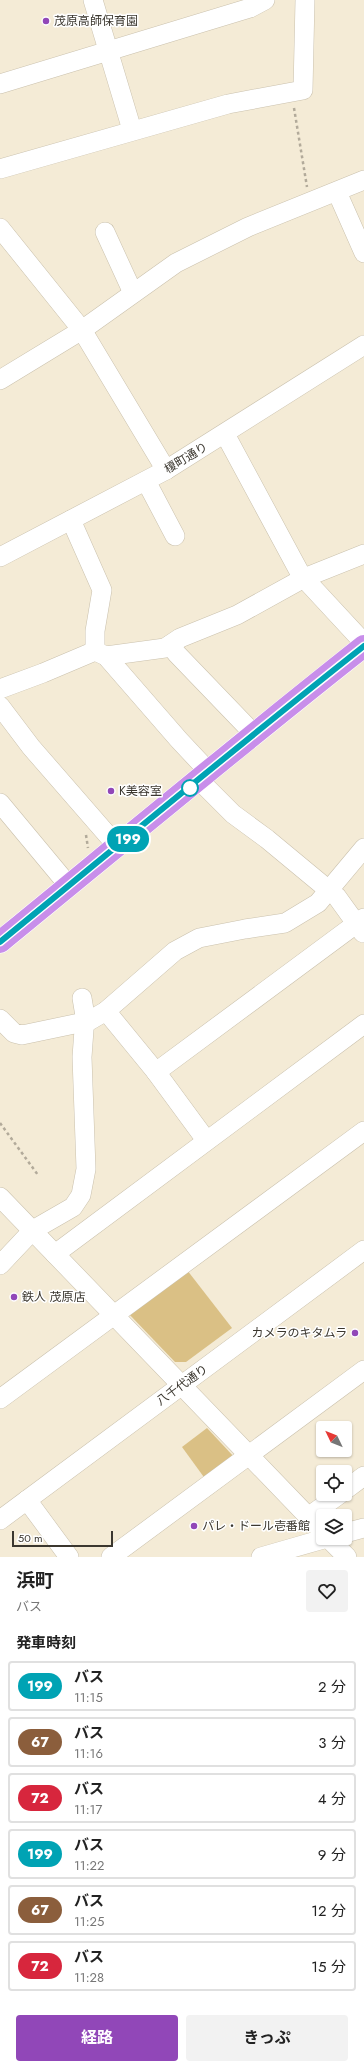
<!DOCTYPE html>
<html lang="ja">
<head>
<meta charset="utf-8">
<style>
  :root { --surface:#fff; --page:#f2f2f2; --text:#222; --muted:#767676; --line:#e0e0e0; --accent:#9147b8 }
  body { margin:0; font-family:Jost,"Noto Sans JP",sans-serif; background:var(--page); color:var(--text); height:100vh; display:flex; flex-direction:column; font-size:15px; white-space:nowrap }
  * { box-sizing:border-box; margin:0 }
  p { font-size:13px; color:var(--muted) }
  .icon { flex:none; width:22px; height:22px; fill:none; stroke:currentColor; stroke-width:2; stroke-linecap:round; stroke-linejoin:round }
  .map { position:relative; height:1557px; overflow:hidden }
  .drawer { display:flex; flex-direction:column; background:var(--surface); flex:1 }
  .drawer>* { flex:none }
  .badge { padding:0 8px; border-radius:13px; font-size:14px; line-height:26px }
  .needle { width:26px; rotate:313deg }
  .fabs { position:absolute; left:316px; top:1421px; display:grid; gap:8px }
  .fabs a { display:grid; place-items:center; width:36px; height:36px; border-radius:4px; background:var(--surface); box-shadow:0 1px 3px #0004; font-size:20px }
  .scale { position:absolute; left:12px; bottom:10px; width:101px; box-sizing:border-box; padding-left:4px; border:2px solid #3b372f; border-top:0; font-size:11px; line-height:14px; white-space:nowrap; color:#3b372f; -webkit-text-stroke:3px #fff; paint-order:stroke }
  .map>.badge { position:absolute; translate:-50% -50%; box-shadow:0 0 0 2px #fff }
  h2 { padding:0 16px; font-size:15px; line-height:36px }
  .round { display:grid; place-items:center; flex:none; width:42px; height:42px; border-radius:4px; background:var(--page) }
  .head { display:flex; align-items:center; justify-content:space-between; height:68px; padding:0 16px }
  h1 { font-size:19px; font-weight:700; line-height:30px }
  .button { display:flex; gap:8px; margin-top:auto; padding:8px 16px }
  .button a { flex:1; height:46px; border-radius:4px; background:var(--accent); color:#fff; font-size:16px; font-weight:700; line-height:46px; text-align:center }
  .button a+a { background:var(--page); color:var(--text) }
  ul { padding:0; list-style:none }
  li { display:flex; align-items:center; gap:12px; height:50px; margin:0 8px 6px; padding:0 8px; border:2px solid var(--line); border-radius:4px }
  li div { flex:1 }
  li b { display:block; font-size:15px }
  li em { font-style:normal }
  li .badge { min-width:44px; font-weight:700; text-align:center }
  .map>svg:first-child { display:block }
  .green { fill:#dac085 }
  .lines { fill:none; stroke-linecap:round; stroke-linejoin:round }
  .minor-casing { stroke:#cac1ad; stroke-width:20 }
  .highway-casing { stroke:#fff; stroke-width:23 }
  .path { stroke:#b2aa9a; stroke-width:2.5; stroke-dasharray:3 3; stroke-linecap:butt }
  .minor { stroke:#fff; stroke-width:19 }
  .highway { stroke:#c88eea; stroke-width:22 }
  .line-casing { stroke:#fff; stroke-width:9 }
  .line { stroke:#00a3b4; stroke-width:6 }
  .poi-dot { fill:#9147b8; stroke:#fff; stroke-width:1.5 }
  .stop-dot { fill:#fff; stroke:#00a3b4; stroke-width:2 }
  .labels { text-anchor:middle; stroke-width:3; stroke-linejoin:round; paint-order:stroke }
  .poi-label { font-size:12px; fill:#3b372f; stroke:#fff; text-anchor:start }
  .street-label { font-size:12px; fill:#3b372f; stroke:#fff }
</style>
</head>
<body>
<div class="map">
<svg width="364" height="1557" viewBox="0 0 364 1557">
  <rect width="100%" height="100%" fill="#f4ebd6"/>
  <g class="green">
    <path d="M187 1270 232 1328 186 1362H175L128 1313Z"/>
    <path d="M207 1428 235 1458 206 1480 182 1447Z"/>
  </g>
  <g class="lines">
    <g class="minor-casing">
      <g id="minor">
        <path d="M93 0 132 130"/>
        <path d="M0 84 250 8 265 0"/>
        <path d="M0 169 228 104 303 90 305 0"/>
        <path d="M337 192 364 253"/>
        <path d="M0 228 82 330 166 470"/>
        <path d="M105 232 133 293"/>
        <path d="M0 380 82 330 176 263 248 227 364 180"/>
        <path d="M225 434 301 575 364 643"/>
        <path d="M146 481 175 536"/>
        <path d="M71 520 102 590 95 631V651"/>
        <path d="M0 557 166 470 364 345"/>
        <path d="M170 645 177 654 253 733"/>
        <path d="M106 656 179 740 209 772"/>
        <path d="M0 689 43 673 95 651 106 656 165 648 180 638 237 615 304 578 364 554"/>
        <path d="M0 706 31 747 118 847"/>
        <path d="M199 780 233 814 267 839 337 897 363 933"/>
        <path d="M0 803 69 886"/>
        <path d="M106 1011 156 1072 206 1140"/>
        <path d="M0 1019 14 1033 22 1035 89 1021 106 1011 175 951 199 938 245 929 285 923 318 903 364 848"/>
        <path d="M156 1072 364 918"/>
        <path d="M0 1197 323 1532"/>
        <path d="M55 1254 364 1024"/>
        <path d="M0 1265 33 1230 73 1207 81 1195 86 1169 82 1057 85 1016 82 998"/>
        <path d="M0 1399 364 1131"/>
        <path d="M345 1490 364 1476"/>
        <path d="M27 1500 69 1557"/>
        <path d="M308 1517 340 1494"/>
        <path d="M0 1520 364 1250"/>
        <path d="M345 1533 364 1528"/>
        <path d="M328 1538 347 1557"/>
        <path d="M111 1557 364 1370"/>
        <path d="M261 1557 327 1538"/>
      </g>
    </g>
    <g class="highway-casing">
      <path id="highway" d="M0 942C121 843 241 743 364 646"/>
    </g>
    <g class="path">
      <path d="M294 108 307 187"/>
      <path d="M86 835 88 848"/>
      <path d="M0 1123 38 1175"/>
    </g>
    <use href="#minor" class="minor"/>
    <use href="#highway" class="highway"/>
  </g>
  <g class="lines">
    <g class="line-casing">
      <path id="line" d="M0 942C121 843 241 743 364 646"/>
    </g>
    <use href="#line" class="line"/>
  </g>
  <g class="poi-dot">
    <circle cx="46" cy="21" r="4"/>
    <circle cx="111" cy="791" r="4"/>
    <circle cx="14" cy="1297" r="4"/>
    <circle cx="355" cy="1333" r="4"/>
    <circle cx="194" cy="1526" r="4"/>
  </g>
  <circle class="stop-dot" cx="190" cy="788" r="8"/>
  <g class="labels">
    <g class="poi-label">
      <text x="54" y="25">茂原高師保育園</text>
      <text x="119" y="795">K美容室</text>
      <text x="22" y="1301">鉄人 茂原店</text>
      <text x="347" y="1337" text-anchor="end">カメラのキタムラ</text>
      <text x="202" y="1530">パレ・ドール壱番館</text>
    </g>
    <g class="street-label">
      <text transform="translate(186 458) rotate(-31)" y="4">榎町通り</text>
      <text transform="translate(182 1385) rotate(-36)" y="4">八千代通り</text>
    </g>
  </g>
</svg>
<div class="fabs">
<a><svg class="needle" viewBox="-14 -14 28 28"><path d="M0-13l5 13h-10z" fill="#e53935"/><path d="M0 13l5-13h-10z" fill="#767676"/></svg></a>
<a><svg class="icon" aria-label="locate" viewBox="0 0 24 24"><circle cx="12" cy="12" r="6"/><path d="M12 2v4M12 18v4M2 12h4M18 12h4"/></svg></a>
<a><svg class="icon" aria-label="layers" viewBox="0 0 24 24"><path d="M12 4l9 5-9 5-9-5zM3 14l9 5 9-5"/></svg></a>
</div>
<div class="scale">50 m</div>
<b class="badge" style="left:128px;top:839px;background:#00a3b4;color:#fff">199</b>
</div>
<section class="drawer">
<div class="head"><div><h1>浜町</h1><p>バス</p></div><a class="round"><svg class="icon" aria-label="heart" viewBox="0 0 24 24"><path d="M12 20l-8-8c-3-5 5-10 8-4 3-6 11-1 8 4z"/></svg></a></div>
<h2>発車時刻</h2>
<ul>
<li><span class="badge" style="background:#00a3b4;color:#fff">199</span><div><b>バス</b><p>11:15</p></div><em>2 分</em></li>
<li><span class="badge" style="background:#8b5e3c;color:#fff">67</span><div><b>バス</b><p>11:16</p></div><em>3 分</em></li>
<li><span class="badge" style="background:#d7263d;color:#fff">72</span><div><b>バス</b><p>11:17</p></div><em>4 分</em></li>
<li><span class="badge" style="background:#00a3b4;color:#fff">199</span><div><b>バス</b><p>11:22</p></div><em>9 分</em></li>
<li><span class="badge" style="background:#8b5e3c;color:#fff">67</span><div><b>バス</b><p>11:25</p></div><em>12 分</em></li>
<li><span class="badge" style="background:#d7263d;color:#fff">72</span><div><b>バス</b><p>11:28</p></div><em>15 分</em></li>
</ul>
<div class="button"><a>経路</a><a>きっぷ</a></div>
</section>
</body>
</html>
